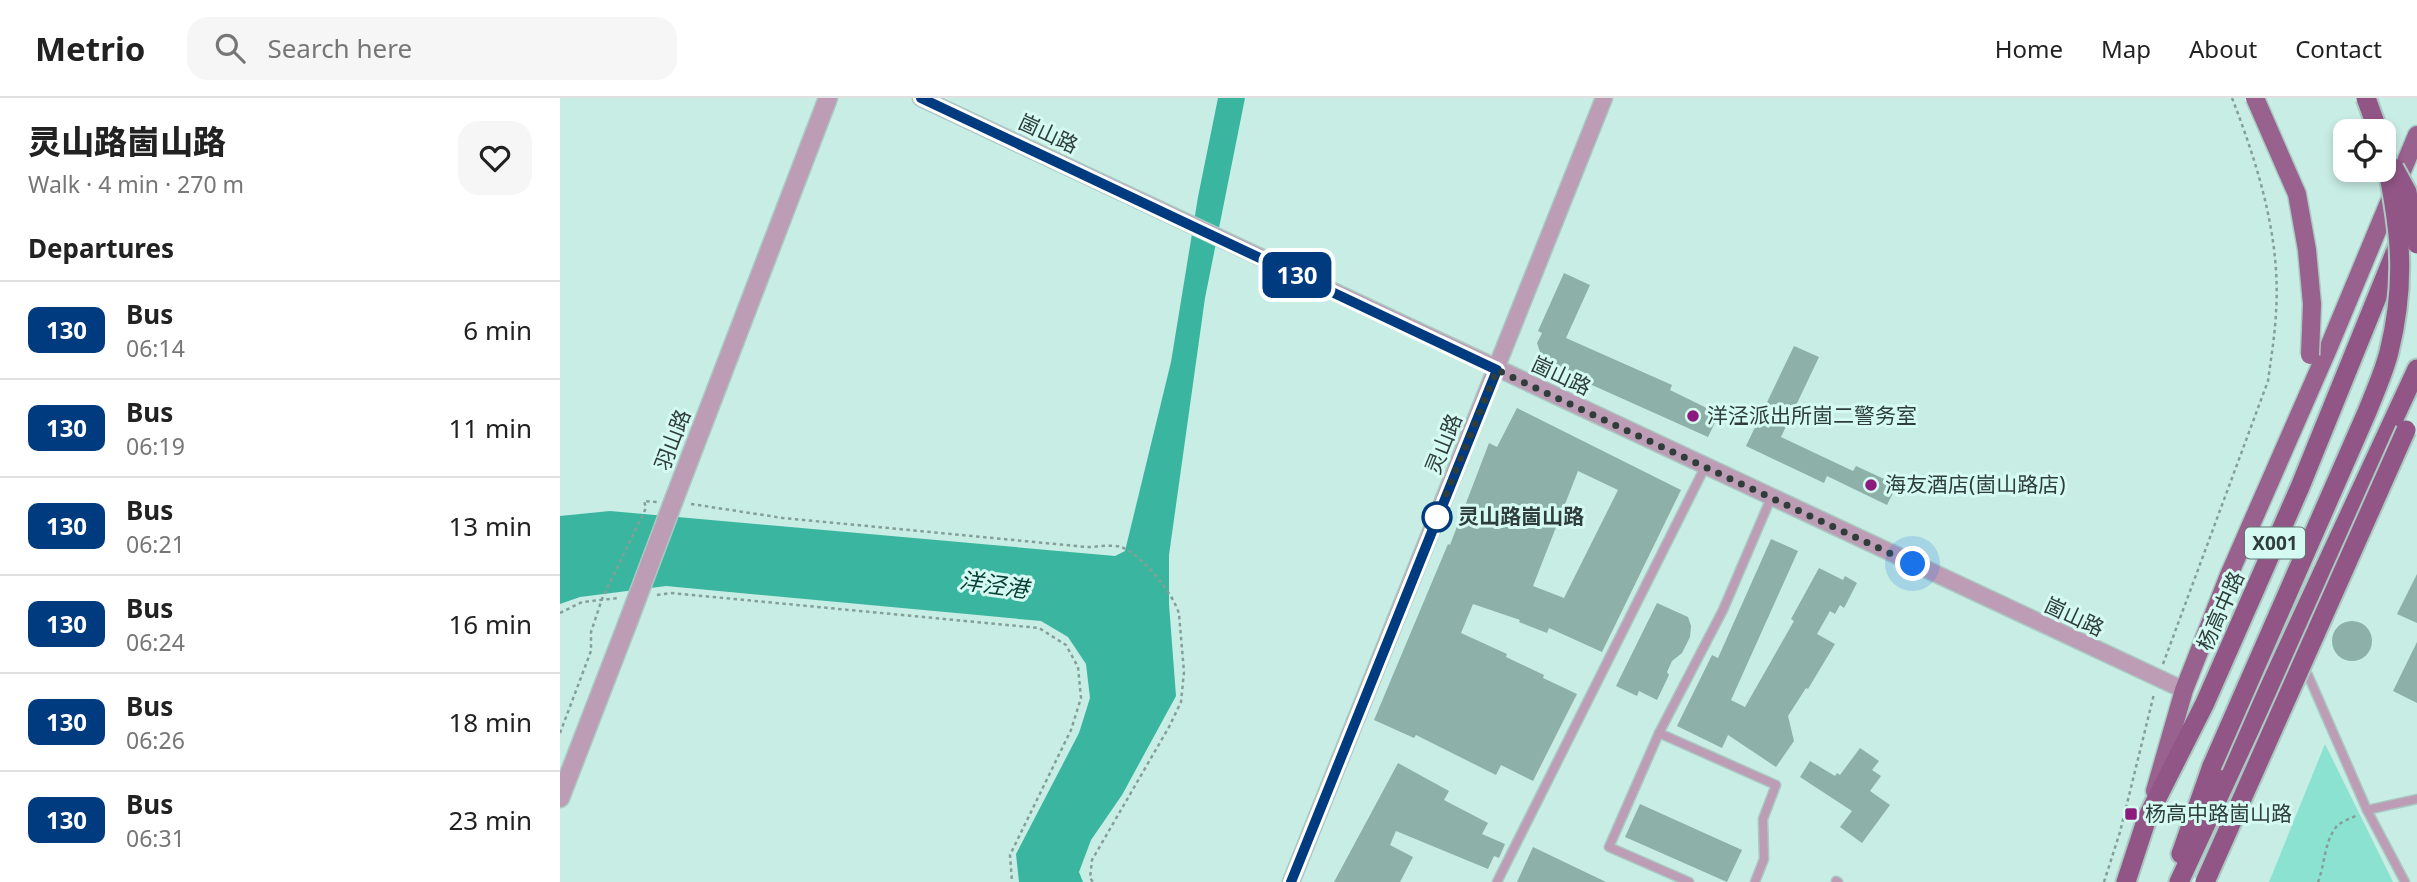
<!DOCTYPE html>
<html lang="en">
<head>
<meta charset="utf-8">
<style>
  :root { --surface:#fff; --page:#f6f6f6; --text:#222; --muted:#767676; --line:#e0e0e0 }
  body { margin:0; font-family:"Noto Sans","Noto Sans SC",sans-serif; background:var(--page); color:var(--text); height:100vh; display:flex; flex-direction:column; font-size:26px; white-space:nowrap }
  * { box-sizing:border-box; margin:0 }
  p { font-size:23px; color:var(--muted) }
  .icon { flex:none; width:38px; height:38px; fill:none; stroke:currentColor; stroke-width:2; stroke-linecap:round; stroke-linejoin:round }
  .map { position:relative; flex:1; overflow:hidden }
  .side { display:flex; flex-direction:column; background:var(--surface); width:560px }
  .side>* { flex:none }
  .badge { padding:0 14px; border-radius:10px; font-size:24px; line-height:46px }
  .tools { position:absolute; left:1773px; top:21px; display:grid; gap:14px }
  .tools a { display:grid; place-items:center; width:63px; height:63px; border-radius:14px; background:var(--surface); box-shadow:0 4px 10px #0003; font-size:35px }
  .you { position:absolute; width:35px; height:35px; margin:-18px; border:5px solid #fff; border-radius:50%; background:#1a73e8; box-shadow:0 0 0 10px #1a73e833 }
  .map>.badge { position:absolute; translate:-50% -50%; box-shadow:0 0 0 4px #fff }
  h2 { padding:0 28px; font-size:26px; line-height:63px }
  .round { display:grid; place-items:center; flex:none; width:74px; height:74px; border-radius:21px; background:var(--page) }
  .head { display:flex; align-items:center; justify-content:space-between; height:119px; padding:0 28px }
  h1 { font-size:33px; font-weight:800; line-height:52px }
  ul { padding:0; list-style:none }
  li { display:flex; align-items:center; gap:21px; height:98px; padding:0 28px; border-top:2px solid var(--line) }
  li div { flex:1 }
  li b { display:block; font-size:26px }
  li em { font-style:normal }
  li .badge { min-width:77px; font-weight:700; text-align:center }
  header { display:flex; align-items:center; gap:42px; box-sizing:border-box; height:98px; padding:0 35px; background:var(--surface); border-bottom:2px solid var(--line) }
  header strong { font-size:33px }
  nav { display:flex; gap:38px; margin-inline-start:auto; font-size:24px }
  .search { width:490px; height:63px; background:var(--page); display:flex; align-items:center; gap:18px; box-sizing:border-box; padding:0 24px; border-radius:21px; color:var(--muted); font-size:26px }
  main { display:flex; flex:1; min-height:0 }
  .map>svg:first-child { display:block }
  .green { fill:#8be2d0 }
  .water { fill:#39b5a0 }
  .building { fill:#8db1a8; fill-rule:evenodd }
  .lines { fill:none; stroke-linecap:round; stroke-linejoin:round }
  .service-casing { stroke:#a9cac2; stroke-width:11 }
  .minor-casing { stroke:#a9cac2; stroke-width:19 }
  .tertiary-casing { stroke:#a9cac2; stroke-width:21 }
  .primary-casing { stroke:#a9cac2; stroke-width:21 }
  .trunk-casing { stroke:#a9cac2; stroke-width:23 }
  .path { stroke:#849f99; stroke-width:2.5; stroke-dasharray:3.5 3.5; stroke-linecap:butt }
  .service { stroke:#bd9db5; stroke-width:8 }
  .minor { stroke:#bd9db5; stroke-width:16 }
  .tertiary { stroke:#bd9db5; stroke-width:18 }
  .primary { stroke:#99618d; stroke-width:18 }
  .trunk { stroke:#925686; stroke-width:19 }
  .tertiary-bridge-casing { stroke:#a9cac2; stroke-width:21; stroke-linecap:butt }
  .primary-bridge-casing { stroke:#a9cac2; stroke-width:21; stroke-linecap:butt }
  .trunk-bridge-casing { stroke:#a9cac2; stroke-width:23; stroke-linecap:butt }
  .tertiary-bridge { stroke:#bd9db5; stroke-width:18 }
  .primary-bridge { stroke:#99618d; stroke-width:18 }
  .trunk-bridge { stroke:#925686; stroke-width:19 }
  .line-casing { stroke:#fff; stroke-width:16 }
  .line { stroke:#003b80; stroke-width:10 }
  .walk { stroke:#2f3e3b; stroke-width:7; stroke-dasharray:0 12.6 }
  .poi-dot { fill:#8d1b7d; stroke:#d5faf1; stroke-width:2.5 }
  .stop-dot { fill:#fff; stroke:#003b80; stroke-width:3.5 }
  .labels { text-anchor:middle; stroke-width:6; stroke-linejoin:round; paint-order:stroke }
  .shield { fill:#d5faf1; stroke:#617672; stroke-width:2 }
  .shield-label { font-size:19px; font-weight:bold; fill:#2f3e3b }
  .street-label { font-size:21px; fill:#2f3e3b; stroke:#d5faf1 }
  .poi-label { font-size:21px; fill:#2f3e3b; stroke:#d5faf1; text-anchor:start }
  .stop-label { font-size:21px; font-weight:bold; fill:#2f3e3b; stroke:#d5faf1; text-anchor:start }
  .water-label { font-size:23px; font-style:italic; fill:#053e35; stroke:#d5faf1 }
</style>
</head>
<body>
<header>
<strong>Metrio</strong>
<div class="search"><svg class="icon" aria-label="search" viewBox="0 0 24 24"><circle cx="10" cy="10" r="6"/><path d="M15 15l6 6"/></svg>Search here</div>
<nav><a>Home</a><a>Map</a><a>About</a><a>Contact</a></nav>
</header>
<main>
<section class="side">
<div class="head"><div><h1>灵山路崮山路</h1><p>Walk · 4 min · 270 m</p></div><a class="round"><svg class="icon" aria-label="heart" viewBox="0 0 24 24"><path d="M12 20l-8-8c-3-5 5-10 8-4 3-6 11-1 8 4z"/></svg></a></div>
<h2>Departures</h2>
<ul>
<li><span class="badge" style="background:#003b80;color:#fff">130</span><div><b>Bus</b><p>06:14</p></div><em>6 min</em></li>
<li><span class="badge" style="background:#003b80;color:#fff">130</span><div><b>Bus</b><p>06:19</p></div><em>11 min</em></li>
<li><span class="badge" style="background:#003b80;color:#fff">130</span><div><b>Bus</b><p>06:21</p></div><em>13 min</em></li>
<li><span class="badge" style="background:#003b80;color:#fff">130</span><div><b>Bus</b><p>06:24</p></div><em>16 min</em></li>
<li><span class="badge" style="background:#003b80;color:#fff">130</span><div><b>Bus</b><p>06:26</p></div><em>18 min</em></li>
<li><span class="badge" style="background:#003b80;color:#fff">130</span><div><b>Bus</b><p>06:31</p></div><em>23 min</em></li>
</ul>
</section>
<div class="map">
<svg width="1857" height="784" viewBox="0 0 1857 784">
  <rect width="100%" height="100%" fill="#c8ede4"/>
  <path class="green" d="M1765 646 1833 784H1709Z"/>
  <path class="water" d="M658 0H685L645 200 609 457V506L616 598 562 697 531 742 519 774 523 784H459L456 756 519 635 530 600 526 566 508 539 481 523 106 488 20 499 0 506V418L50 413 555 458 565 453 611 264 638 99Z"/>
  <g class="building">
    <path d="M1004 175 1030 187 1006 240 1112 287 1110 292 1159 316 1148 339 994 270 997 264 981 257 977 245 982 235 978 233Z"/>
    <path d="M1234 248 1259 259 1221 339 1293 373 1296 368 1337 387 1327 407 1267 378 1264 385 1186 348Z"/>
    <path d="M957 310 1121 392 1042 554 989 530 987 535 959 524 960 522 913 506 901 535 947 556 946 559 984 577 983 580 1017 596 973 683 941 667 936 677 856 637 854 640 814 622 888 446 890 447 929 345 937 349ZM1018 373 1058 392 1004 500 973 488Z"/>
    <path d="M1211 441 1238 453 1171 602 1185 609 1234 523 1231 521 1259 470 1283 482 1285 478 1297 485 1284 510 1280 507 1275 516 1270 513 1257 536 1275 546 1248 591 1246 590 1228 618 1234 643 1216 669 1168 637 1162 650 1117 628 1152 557 1158 560Z"/>
    <path d="M1857 476V525L1837 516Z"/>
    <path d="M1097 505 1128 519 1131 528 1130 539 1122 555 1112 563 1107 574 1109 577 1097 602 1079 593 1077 598 1056 588Z"/>
    <circle cx="1792" cy="543" r="20"/>
    <path d="M1857 544V605L1833 593Z"/>
    <path d="M1300 650 1319 663 1312 672 1321 678 1310 693 1330 707 1302 745 1280 729 1292 713 1240 679 1250 663 1275 678 1277 675 1280 677Z"/>
    <path d="M838 665 889 693 884 702 928 725 922 736 945 746 939 760 934 758 928 771 836 733 830 747 853 759 840 784H774Z"/>
    <path d="M1080 706 1182 752 1167 784 1065 739Z"/>
    <path d="M973 749 1046 784H957Z"/>
  </g>
  <g class="lines">
    <g class="service-casing">
      <g id="service">
        <path d="M1740 574 1748 577 1807 712 1845 784"/>
        <path d="M1099 635 1216 687 1203 721 1204 761 1195 784"/>
        <path d="M1807 712 1857 701"/>
        <path d="M1276 783 1278 784"/>
        <path d="M937 784 1145 369"/>
        <path d="M1129 784 1049 749 1099 635 1163 512 1211 400"/>
      </g>
    </g>
    <g class="minor-casing">
      <g id="minor">
        <path d="M361 0 1624 592"/>
        <path d="M731 784 1044 0"/>
      </g>
    </g>
    <g class="tertiary-casing">
      <g id="tertiary">
        <path d="M115 399 268 0"/>
        <path d="M0 700 68 524"/>
      </g>
    </g>
    <g class="primary-casing">
      <path id="primary" d="M1595 693 1624 592 1669 477 1768 251 1857 37"/>
    </g>
    <g class="trunk-casing">
      <g id="trunk">
        <path d="M1621 756 1652 668"/>
        <path d="M1566 784 1587 720 1645 605 1740 389 1839 145"/>
        <path d="M1619 784 1857 271"/>
      </g>
    </g>
    <g class="path">
      <path d="M131 406 223 420 527 449C537 449 552 446 561 449 581 456 614 496 619 516L624 574 621 604 609 629 532 762 530 780 533 784"/>
      <path d="M97 497 111 495 479 530 506 547 518 569 521 600 511 632 450 757 452 784"/>
      <path d="M0 515 22 504 59 500"/>
      <path d="M1603 566 1708 283C1711 260 1715 237 1716 214 1721 141 1698 67 1672 0"/>
      <path d="M0 635 31 553V534L42 501 86 410 84 403 97 404"/>
      <path d="M1544 784 1560 734 1594 596"/>
      <path d="M1758 784C1765 767 1764 743 1777 728 1782 723 1792 720 1798 717"/>
    </g>
    <use href="#service" class="service"/>
    <use href="#minor" class="minor"/>
    <use href="#tertiary" class="tertiary"/>
    <use href="#primary" class="primary"/>
    <use href="#trunk" class="trunk"/>
    <g class="tertiary-bridge-casing">
      <path id="tertiary-bridge" d="M68 524 115 399"/>
    </g>
    <g class="primary-bridge-casing">
      <path id="primary-bridge" d="M1695 0 1737 96 1747 152 1752 206 1750 257"/>
    </g>
    <g class="trunk-bridge-casing">
      <g id="trunk-bridge">
        <path d="M1806 0 1818 33"/>
        <path d="M1834 70 1847 94 1857 146"/>
        <path d="M1652 668 1807 314C1815 294 1824 274 1829 254 1848 177 1839 127 1824 52"/>
        <path d="M1645 784 1846 332"/>
      </g>
    </g>
    <use href="#tertiary-bridge" class="tertiary-bridge"/>
    <use href="#primary-bridge" class="primary-bridge"/>
    <use href="#trunk-bridge" class="trunk-bridge"/>
  </g>
  <g class="lines">
    <g class="line-casing">
      <path id="line" d="M361 0 937 272 731 784"/>
    </g>
    <use href="#line" class="line"/>
    <path class="walk" d="M877 419 937 272 1353 466"/>
  </g>
  <g class="poi-dot">
    <circle cx="1133" cy="318" r="7"/>
    <circle cx="1311" cy="387" r="7"/>
    <rect x="1564" y="709" width="14" height="14" rx="3.5"/>
  </g>
  <circle class="stop-dot" cx="877" cy="419" r="14"/>
  <g class="labels">
    <rect class="shield" x="1685" y="429.5" width="60" height="31" rx="5"/>
    <g class="shield-label">
      <text x="1715" y="452">X001</text>
    </g>
    <g class="street-label">
      <text transform="translate(488 36) rotate(25)" y="7">崮山路</text>
      <text transform="translate(1001 278) rotate(25)" y="7">崮山路</text>
      <text transform="translate(113 342) rotate(-69)" y="7">羽山路</text>
      <text transform="translate(884 346) rotate(-68)" y="7">灵山路</text>
      <text transform="translate(1661 513) rotate(-66)" y="7">杨高中路</text>
      <text transform="translate(1514 519) rotate(25)" y="7">崮山路</text>
    </g>
    <g class="poi-label">
      <text x="1147" y="325">洋泾派出所崮二警务室</text>
      <text x="1325" y="394">海友酒店(崮山路店)</text>
      <text x="1585" y="723">杨高中路崮山路</text>
    </g>
    <g class="stop-label">
      <text x="898" y="426">灵山路崮山路</text>
    </g>
    <g class="water-label">
      <text transform="translate(434 487) rotate(8)" y="8">洋泾港</text>
    </g>
  </g>
</svg>
<div class="tools">
<a><svg class="icon" aria-label="locate" viewBox="0 0 24 24"><circle cx="12" cy="12" r="6"/><path d="M12 2v4M12 18v4M2 12h4M18 12h4"/></svg></a>
</div>
<div class="you" style="left:1353px;top:466px"></div>
<b class="badge" style="left:737px;top:177px;background:#003b80;color:#fff">130</b>
</div>
</main>
</body>
</html>
